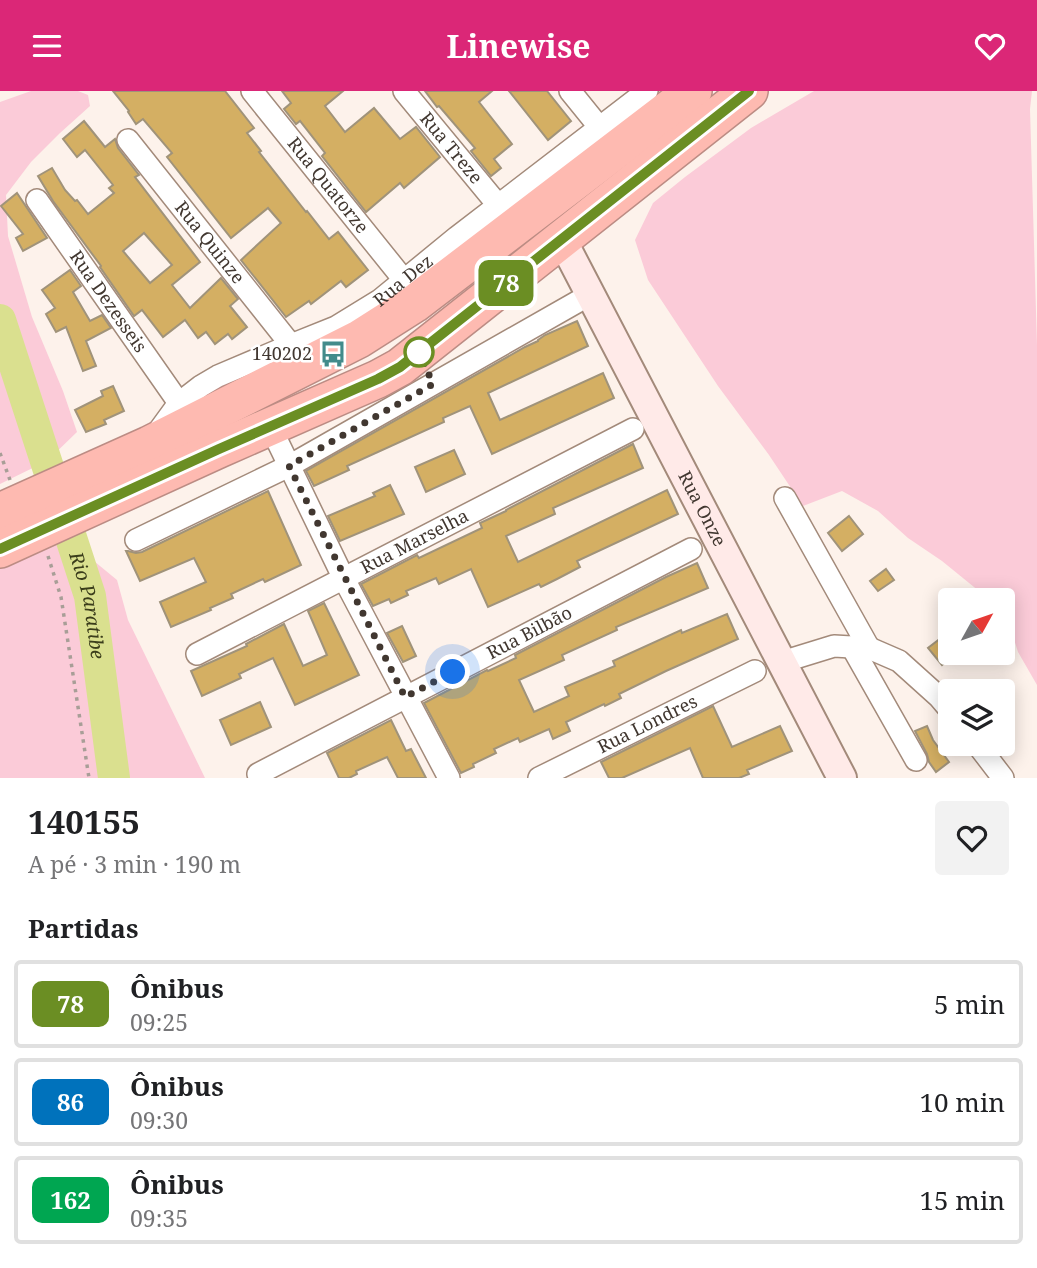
<!DOCTYPE html>
<html lang="pt">
<head>
<meta charset="utf-8">
<style>
  :root { --surface:#fff; --page:#f2f2f2; --text:#202124; --muted:#757577; --line:#e0e0e0; --accent:#db2777 }
  body { margin:0; font-family:"Noto Serif",serif; background:var(--page); color:var(--text); height:100vh; display:flex; flex-direction:column; font-size:26px; white-space:nowrap }
  * { box-sizing:border-box; margin:0 }
  p { font-size:23px; color:var(--muted) }
  .icon { flex:none; width:38px; height:38px; fill:none; stroke:currentColor; stroke-width:2; stroke-linecap:round; stroke-linejoin:round }
  .map { position:relative; height:687px; overflow:hidden }
  .sheet { display:flex; flex-direction:column; background:var(--surface); flex:1 }
  .sheet>* { flex:none }
  .badge { padding:0 14px; border-radius:10px; font-size:24px; line-height:46px }
  .needle { width:46px; rotate:50deg }
  .controls { position:absolute; left:938px; top:497px; display:grid; gap:14px }
  .controls a { display:grid; place-items:center; width:77px; height:77px; border-radius:7px; background:var(--surface); box-shadow:0 4px 18px #0003; font-size:35px }
  .you { position:absolute; width:35px; height:35px; margin:-18px; border:5px solid #fff; border-radius:50%; background:#1a73e8; box-shadow:0 0 0 10px #1a73e833 }
  .map>.badge { position:absolute; translate:-50% -50%; box-shadow:0 0 0 4px #fff }
  h2 { padding:0 28px; font-size:26px; line-height:63px }
  .round { display:grid; place-items:center; flex:none; width:74px; height:74px; border-radius:7px; background:var(--page) }
  .head { display:flex; align-items:center; justify-content:space-between; height:119px; padding:0 28px }
  h1 { font-size:33px; font-weight:700; line-height:52px }
  ul { padding:0; list-style:none }
  li { display:flex; align-items:center; gap:21px; height:88px; margin:0 14px 10px; padding:0 14px; border:4px solid var(--line); border-radius:7px }
  li div { flex:1 }
  li b { display:block; font-size:26px }
  li em { font-style:normal }
  li .badge { min-width:77px; font-weight:700; text-align:center }
  header { display:flex; justify-content:space-between; align-items:center; height:91px; padding:0 28px; background:var(--accent); color:#fff; font-size:32px; font-weight:700 }
  .map>svg:first-child { display:block }
  .green { fill:#fbcbd8 }
  .lines { fill:none; stroke-linecap:round; stroke-linejoin:round }
  .river { stroke:#dae08f; stroke-width:32 }
  .building { fill:#d4af63; stroke:#a0937a; stroke-width:2; fill-rule:evenodd }
  .street-casing { stroke:#a38a7a; stroke-width:24 }
  .secondary-casing { stroke:#a38a7a; stroke-width:32 }
  .highway-casing { stroke:#bc8c84; stroke-width:40 }
  .path { stroke:#a89e97; stroke-width:3.5; stroke-dasharray:3.5 5; stroke-linecap:butt }
  .street { stroke:#fff; stroke-width:21 }
  .secondary { stroke:#ffeae8; stroke-width:28 }
  .highway { stroke:#febab1; stroke-width:37 }
  .line-casing { stroke:#fff; stroke-width:16 }
  .line { stroke:#6b8e23; stroke-width:10 }
  .walk { stroke:#413730; stroke-width:7; stroke-dasharray:0 12.6 }
  .stop-dot { fill:#fff; stroke:#6b8e23; stroke-width:3.5 }
  .labels { text-anchor:middle; stroke-width:5; stroke-linejoin:round; paint-order:stroke }
  .street-label { font-size:18px; fill:#413730; stroke:#fff }
  .poi-label { font-size:18px; fill:#413730; stroke:#fff; text-anchor:end }
  .water-label { font-size:19px; font-style:italic; fill:#3b3d1b; stroke:#fff }
</style>
</head>
<body>
<header><svg class="icon" aria-label="menu" viewBox="0 0 24 24"><path d="M4 6h16M4 12h16M4 18h16"/></svg>Linewise<svg class="icon" aria-label="heart" viewBox="0 0 24 24"><path d="M12 20l-8-8c-3-5 5-10 8-4 3-6 11-1 8 4z"/></svg></header>
<div class="map">
<svg width="1037" height="687" viewBox="0 0 1037 687">
  <rect width="100%" height="100%" fill="#fdf2eb"/>
  <g class="green">
    <path d="M31 0H78L88 4 90 15 60 42 31 71 6 104 8 145 32 226 63 300 77 341 47 370 0 393V11Z"/>
    <path d="M814 0H1032L1030 18 1037 254V594L1018 561 1006 523 1003 520V509H990L942 470 908 447 878 420 842 400 803 415 769 364 718 295 648 189 635 149 653 112 685 86 751 37Z"/>
    <path d="M72 452 117 489 128 529 205 687H0V470L21 458Z"/>
  </g>
  <g class="lines">
    <path class="river" id="s1" d="M0 229 90 505 114 687"/>
  </g>
  <g class="building">
    <path d="M113 0H225L254 37 247 42 261 60 259 61 306 121 307 120 329 148 338 141 368 179 346 196 341 190 311 213 309 210 286 226 241 169 281 132 268 117 231 147 167 66 172 62 143 28 136 33 128 21 129 20Z"/>
    <path d="M282 0H343L325 15 345 41 374 17 400 48 416 36 440 66 404 97 400 92 366 121 322 65 325 62 300 30 296 33 284 18 291 12Z"/>
    <path d="M425 0H492L479 11 512 53 494 68 501 77 491 85 471 60 475 57 439 15 437 16Z"/>
    <path d="M509 0H547L571 30 548 49Z"/>
    <path d="M84 30 105 56 115 48 118 57 139 84 135 86 200 171 172 194 190 217 221 187 238 208 230 215 247 236 232 248 228 243 215 253 206 241 198 247 185 229 163 246 142 219 134 225 100 176 101 175 53 110 38 85 52 77 65 99 75 110 77 109 88 123 114 102 109 97 113 94 85 59 77 66 63 48ZM144 142 172 174 150 192 123 160Z"/>
    <path d="M17 102 47 147 23 160 16 147 23 143 1 115Z"/>
    <path d="M70 179 81 195 73 201 90 230 102 224 111 237 86 250 96 275 83 280 66 236 56 241 46 223 55 217 42 199Z"/>
    <path d="M577 230 588 255 488 302 500 329 603 282 614 307 492 363 470 315 443 327 444 331 347 375 349 379 314 395 306 380 525 256 538 250V249L545 244Z"/>
    <path d="M113 295 124 320 104 329 106 333 86 341 75 319 103 305 101 300Z"/>
    <path d="M633 353 643 377 553 417 555 423 506 445 518 471 667 399 678 423 577 470 580 476 557 488 541 496 539 493 488 516 471 478 439 493 436 487 406 500 408 504 391 512 389 508 373 515 361 493 417 464 419 467 482 437 480 432 506 420V419Z"/>
    <path d="M454 359 465 383 426 401 415 376Z"/>
    <path d="M390 394 404 423 340 450 328 425 375 405 373 402Z"/>
    <path d="M268 400 301 474 265 491 263 488 231 503 233 507 210 517 211 519 171 536 160 511 206 491 194 467 140 490 126 460H128L136 462 142 461Z"/>
    <path d="M849 425 863 443 842 460 828 442Z"/>
    <path d="M697 472 708 497 616 536 617 539 562 564 564 569 519 589 534 621 569 605 565 596 615 575 613 570 681 539 682 542 727 523 738 548 666 580 619 603 621 607 605 615 604 613 566 631 570 640 553 648 549 638 520 651 518 647 494 658 496 662 473 673 474 676 461 682 424 612 487 579 488 580 516 567 515 564 666 486Z"/>
    <path d="M886 478 894 489 878 500 870 490Z"/>
    <path d="M324 512 359 584 295 614 273 567 239 583 241 587 202 605 191 580 247 555 246 553 284 533 303 575 327 564 308 520Z"/>
    <path d="M402 535 416 565 403 571 387 542Z"/>
    <path d="M950 540V567L942 574 928 557Z"/>
    <path d="M260 611 271 636 231 654 220 629Z"/>
    <path d="M713 615 732 656 780 635 792 660 747 679 749 683 739 687H703L690 657 622 687H609L601 671Z"/>
    <path d="M391 629 406 660 411 658 426 687H398L387 666 356 680 357 683 349 687H339L327 662Z"/>
    <path d="M927 635 933 649 949 671 936 681 929 671 927 663 915 640Z"/>
  </g>
  <g class="lines">
    <g class="street-casing">
      <g id="street">
        <path id="s2" d="M252 0 404 189"/>
        <path id="s3" d="M404 0 498 114"/>
        <path d="M570 0 600 37"/>
        <path id="s4" d="M128 49 291 254"/>
        <path id="s5" d="M37 109 179 312"/>
        <path d="M270 335 344 488 449 687"/>
        <path id="s6" d="M155 345 179 312 201 295 218 285 291 254 336 236 380 209 457 146 647 0"/>
        <path d="M785 407 869 557"/>
        <path d="M136 449 289 375 577 211"/>
        <path d="M852 556 916 669"/>
        <path id="s7" d="M197 563 633 338"/>
        <path d="M782 571 834 555 869 557 899 570 939 606 950 619"/>
        <path d="M977 653 1003 687"/>
        <path id="s8" d="M258 683 691 458"/>
        <path id="s9" d="M539 687 755 580"/>
      </g>
    </g>
    <g class="secondary-casing">
      <g id="secondary">
        <path id="s10" d="M562 149 842 687"/>
      </g>
    </g>
    <g class="highway-casing">
      <g id="highway">
        <path d="M0 421 149 354 359 248 414 213 693 0"/>
        <path d="M0 458 219 358 378 288 400 276 749 0"/>
      </g>
    </g>
    <g class="path">
      <path d="M0 362 10 389"/>
      <path d="M48 465 61 506 89 687"/>
    </g>
    <use href="#street" class="street"/>
    <use href="#secondary" class="secondary"/>
    <use href="#highway" class="highway"/>
  </g>
  <g class="lines">
    <g class="line-casing">
      <path id="line" d="M0 458 219 358 378 288 400 276 749 0"/>
    </g>
    <use href="#line" class="line"/>
    <path class="walk" d="M419 261 433 293 289 375 405 606 453 581"/>
  </g>
  <defs>
    <g id="bus-bare" transform="scale(2.1)"><path d="M-5-6H5V4H4V6H2V4H-2V6H-4V4H-5ZM-3.5-4V0h7V-4ZM-3.5 1.2v1.5H-2V1.2ZM2 1.2v1.5H3.5V1.2Z" fill="#438b8b" stroke="#fff" stroke-width="2.5" paint-order="stroke"/></g>
  </defs>
  <g fill-rule="evenodd">
    <use href="#bus-bare" x="333" y="263"/>
  </g>
  <circle class="stop-dot" cx="419" cy="261" r="14"/>
  <g class="labels">
    <g class="street-label">
      <text dy="6" stroke="none"><textPath href="#s3" startOffset="74">Rua Treze</textPath></text>
      <text dy="6" stroke="none"><textPath href="#s2" startOffset="121">Rua Quatorze</textPath></text>
      <text dy="6" stroke="none"><textPath href="#s4" startOffset="131">Rua Quinze</textPath></text>
      <text dy="6" stroke="none"><textPath href="#s6" startOffset="298">Rua Dez</textPath></text>
      <text dy="6" stroke="none"><textPath href="#s5" startOffset="124">Rua Dezesseis</textPath></text>
      <text dy="6" stroke="none"><textPath href="#s10" startOffset="303">Rua Onze</textPath></text>
      <text dy="6" stroke="none"><textPath href="#s7" startOffset="245">Rua Marselha</textPath></text>
      <text dy="6" stroke="none"><textPath href="#s8" startOffset="306">Rua Bilbão</textPath></text>
      <text dy="6" stroke="none"><textPath href="#s9" startOffset="121">Rua Londres</textPath></text>
    </g>
    <g class="poi-label">
      <text x="312" y="269">140202</text>
    </g>
    <g class="water-label">
      <text dy="7" stroke="none"><textPath href="#s1" startOffset="299">Rio Paratibe</textPath></text>
    </g>
  </g>
</svg>
<div class="controls">
<a><svg class="needle" viewBox="-14 -14 28 28"><path d="M0-13l5 13h-10z" fill="#e53935"/><path d="M0 13l5-13h-10z" fill="#757577"/></svg></a>
<a><svg class="icon" aria-label="layers" viewBox="0 0 24 24"><path d="M12 4l9 5-9 5-9-5zM3 14l9 5 9-5"/></svg></a>
</div>
<div class="you" style="left:453px;top:581px"></div>
<b class="badge" style="left:506px;top:192px;background:#6b8e23;color:#fff">78</b>
</div>
<section class="sheet">
<div class="head"><div><h1>140155</h1><p>A pé · 3 min · 190 m</p></div><a class="round"><svg class="icon" aria-label="heart" viewBox="0 0 24 24"><path d="M12 20l-8-8c-3-5 5-10 8-4 3-6 11-1 8 4z"/></svg></a></div>
<h2>Partidas</h2>
<ul>
<li><span class="badge" style="background:#6b8e23;color:#fff">78</span><div><b>Ônibus</b><p>09:25</p></div><em>5 min</em></li>
<li><span class="badge" style="background:#0072bc;color:#fff">86</span><div><b>Ônibus</b><p>09:30</p></div><em>10 min</em></li>
<li><span class="badge" style="background:#00a651;color:#fff">162</span><div><b>Ônibus</b><p>09:35</p></div><em>15 min</em></li>
</ul>
</section>
</body>
</html>
